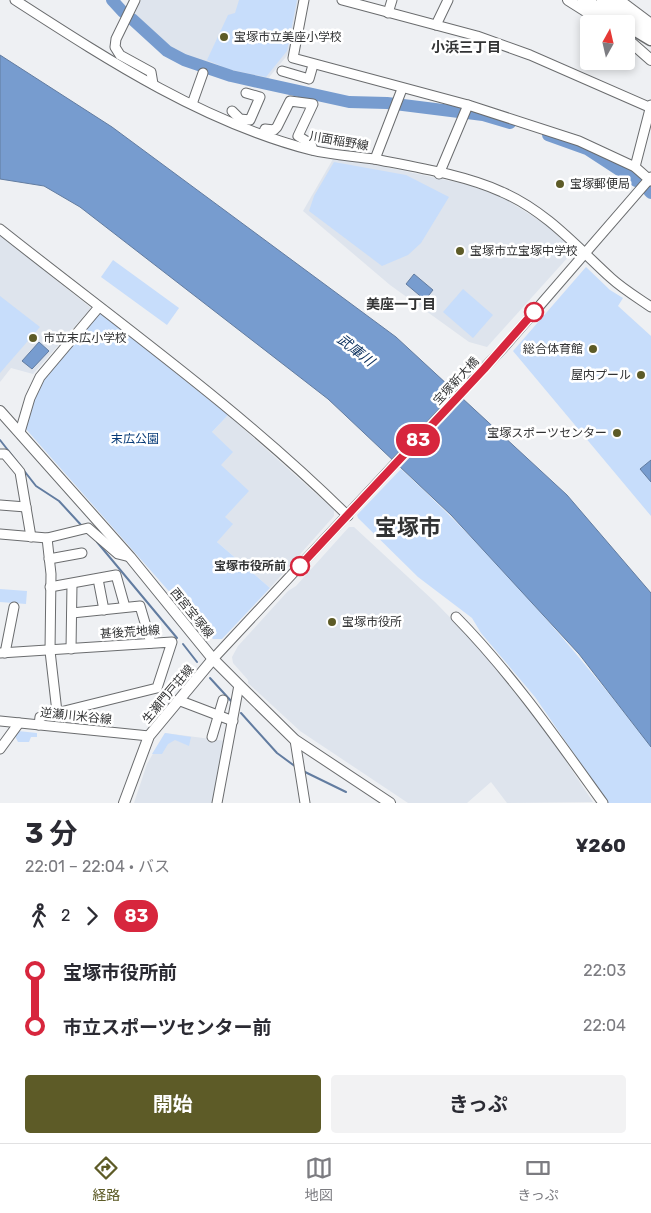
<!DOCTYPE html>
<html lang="ja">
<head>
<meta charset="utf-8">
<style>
  :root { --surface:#fff; --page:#f2f2f3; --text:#2b2b33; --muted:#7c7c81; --line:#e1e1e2; --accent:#5d5b27 }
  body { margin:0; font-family:Rubik,"Noto Sans JP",sans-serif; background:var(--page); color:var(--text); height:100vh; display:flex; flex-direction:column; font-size:19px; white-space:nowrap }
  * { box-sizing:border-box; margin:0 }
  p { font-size:16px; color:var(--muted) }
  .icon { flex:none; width:28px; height:28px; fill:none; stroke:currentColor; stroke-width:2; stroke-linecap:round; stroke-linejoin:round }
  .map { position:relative; height:803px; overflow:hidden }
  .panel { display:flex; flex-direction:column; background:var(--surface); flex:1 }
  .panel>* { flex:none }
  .badge { padding:0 10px; border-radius:16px; font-size:18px; line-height:32px }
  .needle { width:32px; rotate:8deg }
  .fabs { position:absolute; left:580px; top:15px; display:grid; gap:10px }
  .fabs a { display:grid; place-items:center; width:55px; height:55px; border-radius:5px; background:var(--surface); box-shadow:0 2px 8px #0003; font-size:25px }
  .map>.badge { position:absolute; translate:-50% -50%; box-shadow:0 0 0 2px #fff }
  .legs { display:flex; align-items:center; gap:8px; height:55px; padding:0 25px; font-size:16px }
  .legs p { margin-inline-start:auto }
  .overview { display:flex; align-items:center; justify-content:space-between; height:85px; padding:0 25px }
  h1 { font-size:28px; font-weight:700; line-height:38px }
  .primary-button { display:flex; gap:10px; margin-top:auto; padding:10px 25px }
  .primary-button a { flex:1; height:58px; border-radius:5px; background:var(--accent); color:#fff; font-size:20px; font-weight:700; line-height:58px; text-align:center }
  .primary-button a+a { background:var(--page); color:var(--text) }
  ul { padding:0 25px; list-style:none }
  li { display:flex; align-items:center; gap:18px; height:55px; font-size:19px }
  li i { display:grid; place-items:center; width:8px; height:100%; margin:0 6px; background:currentColor }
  li i::after { content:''; width:12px; height:12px; margin:-6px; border:4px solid; border-radius:50%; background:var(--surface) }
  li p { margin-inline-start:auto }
  li:first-child i { background:linear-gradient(#0000 50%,currentColor 0) }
  li:last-child i { background:linear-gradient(currentColor 50%,#0000 0) }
  .tab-bar { display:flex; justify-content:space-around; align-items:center; height:70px; border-top:1px solid var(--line); background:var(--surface); font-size:14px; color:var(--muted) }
  .tab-bar a { display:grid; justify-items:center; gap:2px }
  .tab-bar .on { color:var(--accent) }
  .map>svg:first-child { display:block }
  .built { fill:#dee4ed }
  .green { fill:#c7ddfb }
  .water { fill:#779ccf; stroke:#627ca0 }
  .pier { fill:#eef0f3 }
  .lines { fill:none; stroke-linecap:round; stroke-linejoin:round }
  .stream { stroke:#627ca0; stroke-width:2 }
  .river { stroke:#779ccf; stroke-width:12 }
  .minor-casing { stroke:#6a6c6e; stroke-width:11 }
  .major-casing { stroke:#6a6c6e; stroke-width:12 }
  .highway-casing { stroke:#6a6c6e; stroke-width:15 }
  .minor { stroke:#fff; stroke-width:9 }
  .major { stroke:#fff; stroke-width:10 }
  .highway { stroke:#fff; stroke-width:12 }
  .line-1-casing { stroke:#fff; stroke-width:11 }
  .line-1 { stroke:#d7263d; stroke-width:8 }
  .poi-dot { fill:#5d5b27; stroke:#fff; stroke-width:2 }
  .stop-1-dot { fill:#fff; stroke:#d7263d; stroke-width:2.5 }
  .labels { text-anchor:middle; stroke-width:5; stroke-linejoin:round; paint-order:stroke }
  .poi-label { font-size:12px; fill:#323334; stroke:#fff; text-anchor:start }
  .street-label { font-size:12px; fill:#323334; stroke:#fff }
  .park-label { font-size:12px; fill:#063a77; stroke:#fff }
  .stop-label { font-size:12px; font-weight:bold; fill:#323334; stroke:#fff; text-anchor:end }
  .neighbourhood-label { font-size:14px; font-weight:bold; fill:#323334; stroke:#fff }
  .water-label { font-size:14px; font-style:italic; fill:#042a59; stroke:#fff }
  .town-label { font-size:22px; font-weight:bold; fill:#323334; stroke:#fff }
</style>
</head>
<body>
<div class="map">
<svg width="651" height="803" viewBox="0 0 651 803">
  <rect width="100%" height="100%" fill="#eef0f3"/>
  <g class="built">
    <path d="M141 0H300L290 52 266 81 219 71 173 53 133 17Z"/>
    <path d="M333 159 371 164 437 178 469 185 502 197 545 224 570 247V255L487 347 469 342 390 285 303 211Z"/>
    <path d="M0 235 91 308 33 374 11 368 0 382Z"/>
    <path d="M228 415 334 510V516L270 588 217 542 225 517 220 465 212 432Z"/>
    <path d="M349 527H354L435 602 477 645 546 731 593 802 507 803 491 782 467 803H408L300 731 248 683V680L233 663 232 657 238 646 288 591 296 586Z"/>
    <path d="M165 733 226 741 214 803H134L147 764Z"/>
  </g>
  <g class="green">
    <path d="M239 0H297L287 51 266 77 228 69 207 60 228 15 235 13Z"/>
    <path d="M334 162 406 175 449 197 421 243 408 255 382 266 309 211 314 196Z"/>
    <path d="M113 260 179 308 167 325 101 277Z"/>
    <path d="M586 267 610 290 623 298 618 306 651 336V516L513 351Z"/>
    <path d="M463 289 493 315 473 338 443 312Z"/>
    <path d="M0 296 40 327 0 373Z"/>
    <path d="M101 313 228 415 212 432 233 452 221 465 249 491 225 517 233 524 217 542 270 588 222 639H213L189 614 25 428 33 397 45 377 97 314Z"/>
    <path d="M401 469C491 552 570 643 645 739L651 747V803H608L535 697 481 633 472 618 418 577 358 518 357 515Z"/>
    <path d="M0 589 27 591 26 604 0 602Z"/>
    <path d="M18 731 37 733V737H31L29 742H18L15 736Z"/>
    <path d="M165 733 191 737 189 746 175 740 168 744 162 754H152Z"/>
  </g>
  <g class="water">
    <path d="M0 55 112 127 396 337 567 495 651 593V747L579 654 451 515 328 399 80 207 44 186 0 179Z"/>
    <path d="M414 274 433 290 425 300 406 284Z"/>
    <path d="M39 342 49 351 32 369 22 361Z"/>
    <path d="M651 460V482L640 469Z"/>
  </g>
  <path class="pier" d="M458 391 465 398 398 470 391 463Z"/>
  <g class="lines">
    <g class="stream">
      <path d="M0 440 36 486 59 501 82 526"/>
      <path d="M97 542 177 638"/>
      <path d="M183 644 197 662"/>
      <path d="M210 678 232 702"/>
      <path d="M241 713 277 753 296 767"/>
      <path d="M303 771 346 792"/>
    </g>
    <g class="river">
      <path d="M112 0 123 12"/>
      <path d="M132 19 167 51 184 60 231 76 349 102 387 103 483 115 510 123"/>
      <path d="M548 135 587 149 636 181"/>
      <path d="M649 191 651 193"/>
    </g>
    <g class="minor-casing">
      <g id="minor">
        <path d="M15 0C108 60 203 122 311 150 331 155 353 156 374 159 415 167 465 175 502 192 546 211 577 247 611 278 623 289 638 298 651 307"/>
        <path d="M135 0 116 39 115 47 120 55 151 72 153 84"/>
        <path d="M304 0 293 58 468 105 439 174"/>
        <path d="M342 0 477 36 530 55 651 108"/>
        <path d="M388 13 392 0"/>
        <path d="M436 25 448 0"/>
        <path d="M282 71 309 79 313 65"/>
        <path d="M192 104 203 73"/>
        <path d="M468 105 579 141 635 167 651 181"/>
        <path d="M232 111 240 119 250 120 260 97 246 93"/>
        <path d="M263 134 265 129 274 130 277 127 290 101 313 104 298 136 311 144 313 150"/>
        <path d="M375 159 402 89"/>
        <path d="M635 167 651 105"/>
        <path d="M0 229C117 322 241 410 348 516"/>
        <path d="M20 432 30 398 40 377 99 307"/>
        <path d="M0 454H5L20 472 31 537"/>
        <path d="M0 505 26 507"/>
        <path d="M0 534 47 538 88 528 118 554 130 557"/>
        <path d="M47 538 51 574 50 651 57 712"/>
        <path d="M49 559 82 553"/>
        <path d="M98 579 104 610"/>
        <path d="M50 587 116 575 125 607"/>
        <path d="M72 613 140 606 151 643"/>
        <path d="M456 617C511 673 557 739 603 803"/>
        <path d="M71 649 72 584"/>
        <path d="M0 653 172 642 157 688 40 717 39 725"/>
        <path d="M5 653 14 607"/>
        <path d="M213 659 503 348 651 177"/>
        <path d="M178 700 233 721"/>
        <path d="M0 721 149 736"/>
        <path d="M212 737 223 700"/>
        <path d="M295 740 305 803"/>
        <path d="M0 749 19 723"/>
        <path d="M217 803 239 685"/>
      </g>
    </g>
    <g class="major-casing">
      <g id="major">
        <path d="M568 0 606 24"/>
        <path d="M619 0 651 24"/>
        <path d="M626 38 651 60"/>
        <path d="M0 411 130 557 213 659 239 685 295 740 390 803"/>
        <path d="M124 803 149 736 213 659"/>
      </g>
    </g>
    <g class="highway-casing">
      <g id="highway">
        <path d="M584 0 625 24"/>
        <path d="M603 0 651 29"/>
        <path d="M626 24 651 39"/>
      </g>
    </g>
    <use href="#minor" class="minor"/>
    <use href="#major" class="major"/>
    <use href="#highway" class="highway"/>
  </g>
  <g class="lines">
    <g class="line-1-casing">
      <path id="line-1" d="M300 566 484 369 534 312"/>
    </g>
    <use href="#line-1" class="line-1"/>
  </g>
  <g class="poi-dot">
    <circle cx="224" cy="37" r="5"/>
    <circle cx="560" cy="184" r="5"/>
    <circle cx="460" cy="251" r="5"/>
    <circle cx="33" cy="338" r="5"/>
    <circle cx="593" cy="349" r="5"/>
    <circle cx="641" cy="375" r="5"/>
    <circle cx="617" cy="433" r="5"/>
    <circle cx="332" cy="622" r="5"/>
  </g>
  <g class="stop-1-dot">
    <circle cx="534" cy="312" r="9"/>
    <circle cx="300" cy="566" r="9"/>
  </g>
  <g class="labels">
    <g class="poi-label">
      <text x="234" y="41">宝塚市立美座小学校</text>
      <text x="570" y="188">宝塚郵便局</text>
      <text x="470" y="255">宝塚市立宝塚中学校</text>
      <text x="43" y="342">市立末広小学校</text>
      <text x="583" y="353" text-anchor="end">総合体育館</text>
      <text x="631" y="379" text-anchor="end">屋内プール</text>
      <text x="607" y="437" text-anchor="end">宝塚スポーツセンター</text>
      <text x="342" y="626">宝塚市役所</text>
    </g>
    <g class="street-label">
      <text transform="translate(339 141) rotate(10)" y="4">川面稲野線</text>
      <text transform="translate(456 381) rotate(-47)" y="4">宝塚新大橋</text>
      <text transform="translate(192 613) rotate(51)" y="4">西宮宝塚線</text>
      <text transform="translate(130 632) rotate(-4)" y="4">甚後荒地線</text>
      <text transform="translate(168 694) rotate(-50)" y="4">生瀬門戸荘線</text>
      <text transform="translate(76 716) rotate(6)" y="4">逆瀬川米谷線</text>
    </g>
    <g class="park-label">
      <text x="135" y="443">末広公園</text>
    </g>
    <g class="stop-label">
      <text x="286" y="570">宝塚市役所前</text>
    </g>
    <g class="neighbourhood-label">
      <text x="466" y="52">小浜三丁目</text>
      <text x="401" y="309">美座一丁目</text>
    </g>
    <g class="water-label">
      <text transform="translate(356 350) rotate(38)" y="5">武庫川</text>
    </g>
    <g class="town-label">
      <text x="408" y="535">宝塚市</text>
    </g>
  </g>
</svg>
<div class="fabs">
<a><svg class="needle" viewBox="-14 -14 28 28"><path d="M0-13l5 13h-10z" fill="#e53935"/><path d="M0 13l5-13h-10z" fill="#7c7c81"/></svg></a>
</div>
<b class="badge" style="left:418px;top:440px;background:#d7263d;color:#fff">83</b>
</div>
<section class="panel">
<div class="overview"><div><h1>3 分</h1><p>22:01 – 22:04 · バス</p></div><b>¥260</b></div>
<div class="legs"><svg class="icon" aria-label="walk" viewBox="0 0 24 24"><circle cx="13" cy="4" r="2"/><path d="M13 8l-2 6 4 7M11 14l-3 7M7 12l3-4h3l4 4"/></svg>2<svg class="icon" aria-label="forward" viewBox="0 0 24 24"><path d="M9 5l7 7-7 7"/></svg><b class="badge" style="background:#d7263d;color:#fff">83</b></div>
<ul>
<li><i style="color:#d7263d"></i><b>宝塚市役所前</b><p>22:03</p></li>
<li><i style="color:#d7263d"></i><b>市立スポーツセンター前</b><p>22:04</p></li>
</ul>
<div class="primary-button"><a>開始</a><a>きっぷ</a></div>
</section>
<nav class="tab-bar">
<a class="on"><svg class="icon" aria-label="directions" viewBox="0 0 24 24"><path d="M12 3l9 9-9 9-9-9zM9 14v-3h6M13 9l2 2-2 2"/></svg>経路</a>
<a><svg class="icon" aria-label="map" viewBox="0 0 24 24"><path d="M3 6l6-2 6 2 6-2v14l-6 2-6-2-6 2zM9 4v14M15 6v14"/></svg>地図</a>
<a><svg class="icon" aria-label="tickets" viewBox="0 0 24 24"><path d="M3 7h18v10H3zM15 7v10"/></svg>きっぷ</a>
</nav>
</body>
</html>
